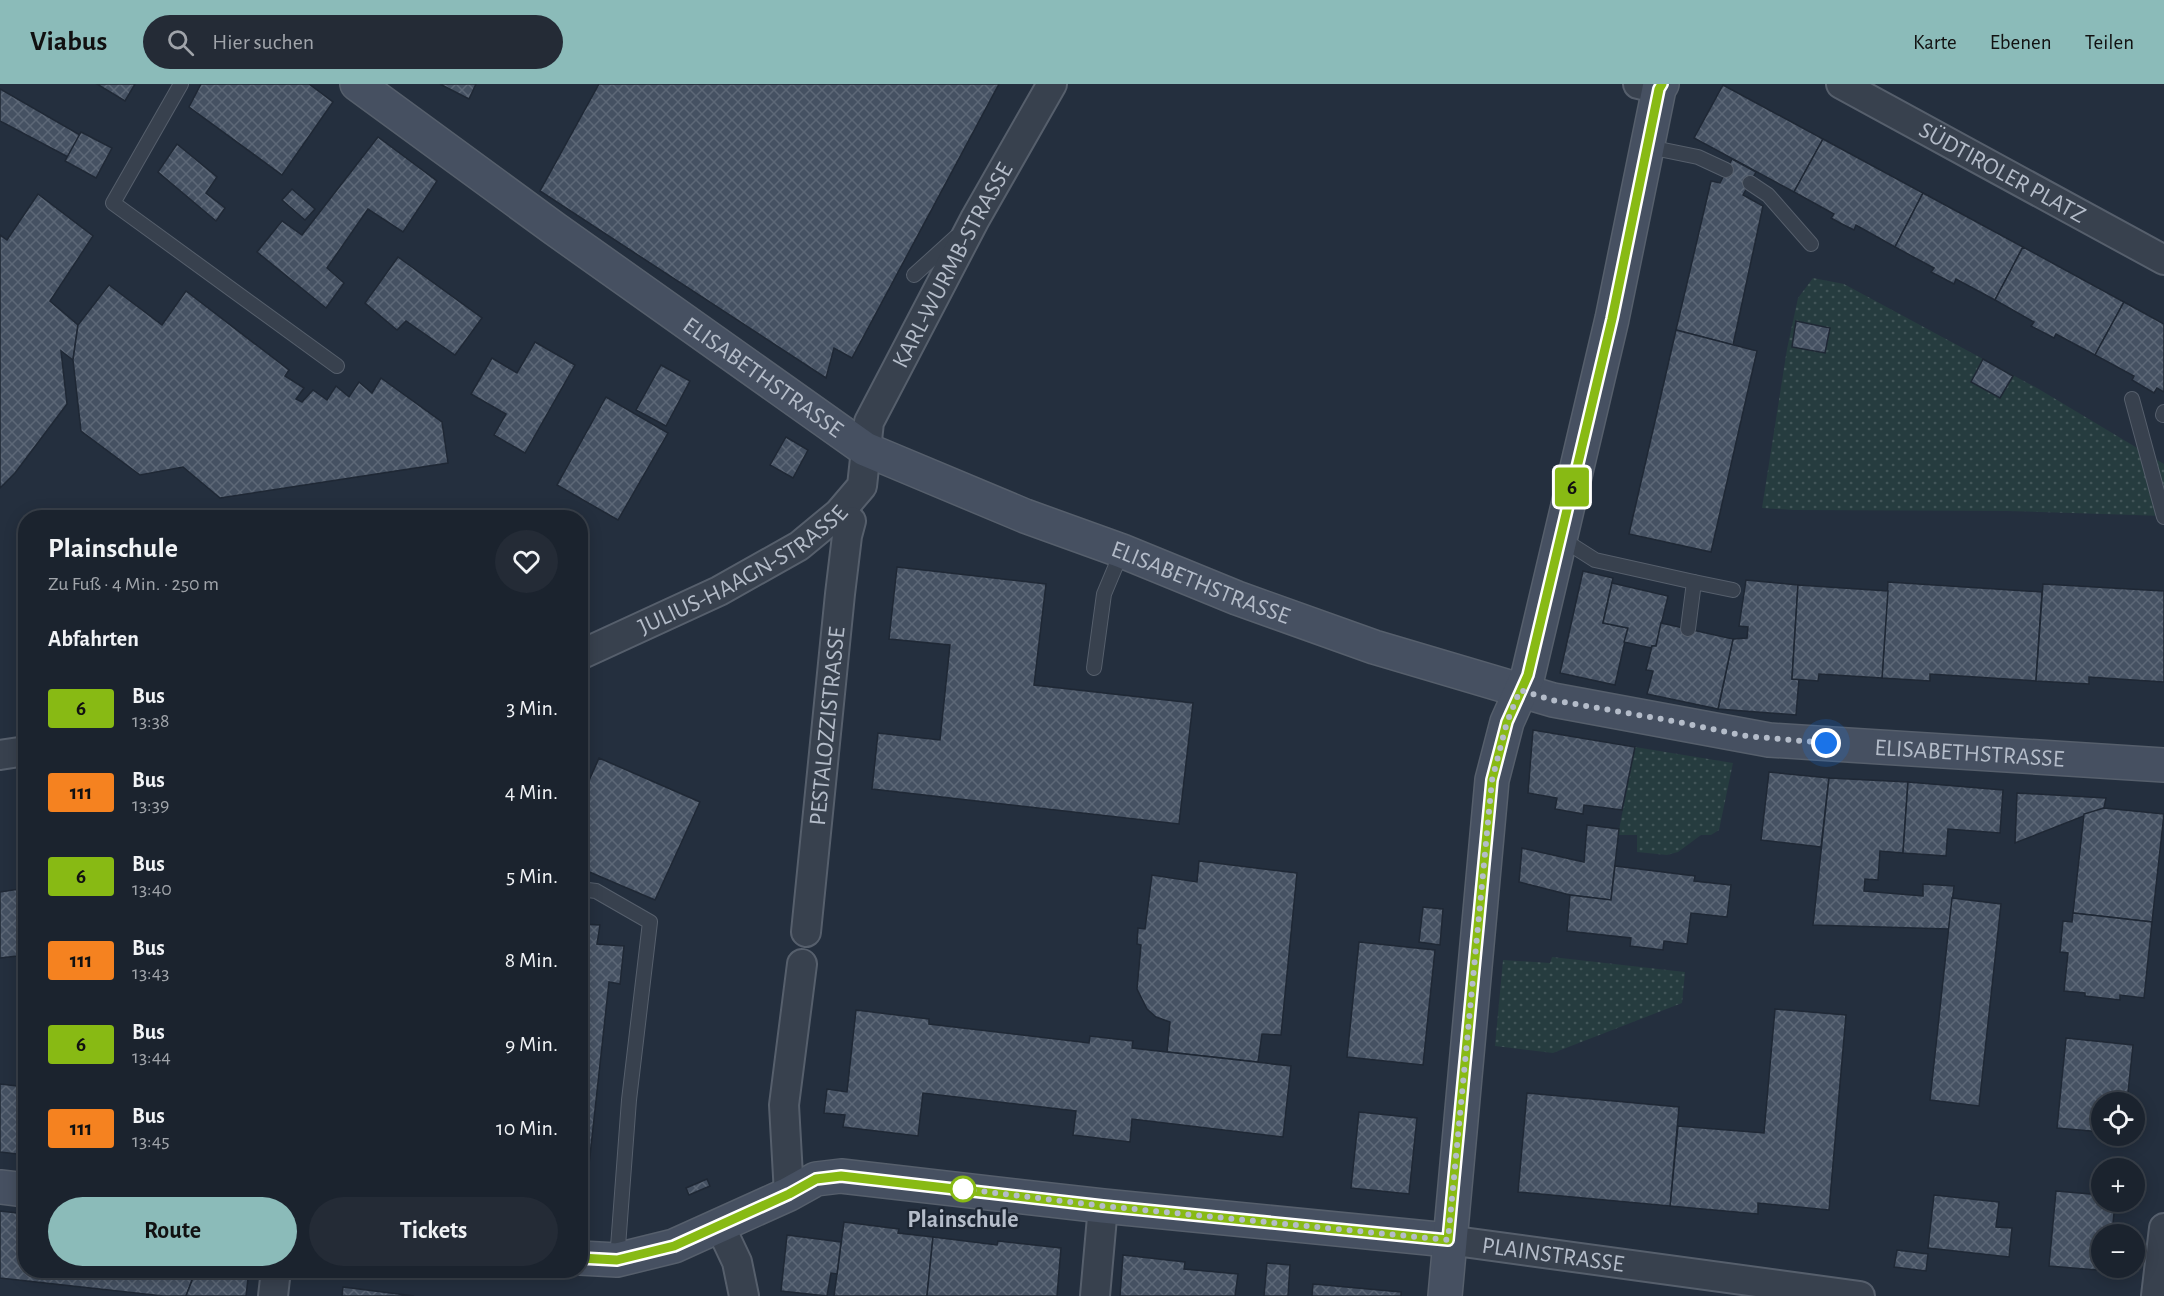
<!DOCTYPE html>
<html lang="de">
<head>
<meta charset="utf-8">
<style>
  :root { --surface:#1b232e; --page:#242b36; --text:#f1f3f6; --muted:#a0a4aa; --line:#39404a; --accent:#8bbbb9 }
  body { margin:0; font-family:"Alegreya Sans",sans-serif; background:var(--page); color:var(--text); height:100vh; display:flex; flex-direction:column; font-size:22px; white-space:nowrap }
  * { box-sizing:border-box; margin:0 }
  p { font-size:20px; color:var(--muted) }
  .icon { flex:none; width:33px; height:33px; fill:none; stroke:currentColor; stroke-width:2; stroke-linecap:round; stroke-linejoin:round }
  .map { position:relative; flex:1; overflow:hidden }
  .side { position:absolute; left:18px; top:426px; width:570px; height:768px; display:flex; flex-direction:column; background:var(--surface); border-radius:24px; box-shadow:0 3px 15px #0003,0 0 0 2px var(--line) }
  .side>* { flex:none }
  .badge { padding:0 12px; border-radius:4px; font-size:21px; line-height:39px }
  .controls { position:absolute; left:2091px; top:1008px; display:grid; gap:12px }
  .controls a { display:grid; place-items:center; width:54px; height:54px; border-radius:50%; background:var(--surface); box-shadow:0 3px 15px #0003,0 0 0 2px var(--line); font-size:30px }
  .you { position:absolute; width:30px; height:30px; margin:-15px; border:4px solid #fff; border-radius:50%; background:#1a73e8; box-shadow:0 0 0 9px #1a73e833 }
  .map>.badge { position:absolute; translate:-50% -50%; box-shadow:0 0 0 3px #fff }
  h2 { padding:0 30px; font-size:22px; line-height:54px }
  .round { display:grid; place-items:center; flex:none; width:63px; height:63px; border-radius:32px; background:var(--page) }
  .headline { display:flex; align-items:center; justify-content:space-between; height:102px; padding:0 30px }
  h1 { font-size:28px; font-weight:700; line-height:45px }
  .cta { display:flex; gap:12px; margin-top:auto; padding:12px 30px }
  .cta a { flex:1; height:69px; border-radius:36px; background:var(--accent); color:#111; font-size:24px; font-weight:700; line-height:69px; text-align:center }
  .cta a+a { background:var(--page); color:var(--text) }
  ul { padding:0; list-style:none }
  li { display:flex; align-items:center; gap:18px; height:84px; padding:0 30px }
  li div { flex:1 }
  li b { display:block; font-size:22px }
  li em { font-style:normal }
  li .badge { min-width:66px; font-weight:700; text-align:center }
  header { display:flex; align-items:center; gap:36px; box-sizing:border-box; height:84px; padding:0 30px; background:var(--accent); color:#111 }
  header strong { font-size:28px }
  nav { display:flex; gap:33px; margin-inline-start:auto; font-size:21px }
  .search { width:420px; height:54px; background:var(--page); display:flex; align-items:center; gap:15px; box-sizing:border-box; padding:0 21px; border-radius:33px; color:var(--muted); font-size:22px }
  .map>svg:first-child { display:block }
  .grass { fill:url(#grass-dots) }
  .building { fill:url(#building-cross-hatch); stroke:#1f2835; stroke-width:1.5 }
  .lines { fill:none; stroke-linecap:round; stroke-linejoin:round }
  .lane-casing { stroke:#565f6c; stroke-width:16 }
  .street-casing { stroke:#565f6c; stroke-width:32 }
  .secondary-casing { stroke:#565f6c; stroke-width:36 }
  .lane { stroke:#38414e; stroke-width:14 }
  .street { stroke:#38414e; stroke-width:28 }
  .secondary { stroke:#465061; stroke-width:33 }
  .line-casing { stroke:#fff; stroke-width:14 }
  .line { stroke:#88ba14; stroke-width:9 }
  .walk { stroke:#b4bcc9; stroke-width:6; stroke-dasharray:0 10.8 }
  .stop-dot { fill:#fff; stroke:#88ba14; stroke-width:3 }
  .labels { text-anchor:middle; stroke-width:4.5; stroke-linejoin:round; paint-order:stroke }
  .street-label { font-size:24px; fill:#b4bcc9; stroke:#1d2633 }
  .stop-label { font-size:24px; font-weight:bold; fill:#b4bcc9; stroke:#1d2633 }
</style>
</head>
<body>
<header>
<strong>Viabus</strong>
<div class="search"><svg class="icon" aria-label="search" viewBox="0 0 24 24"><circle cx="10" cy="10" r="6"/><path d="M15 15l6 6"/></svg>Hier suchen</div>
<nav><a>Karte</a><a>Ebenen</a><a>Teilen</a></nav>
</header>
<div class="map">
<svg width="2164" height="1212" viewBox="0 0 2164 1212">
  <defs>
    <pattern id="grass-dots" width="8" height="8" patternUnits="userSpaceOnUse" patternTransform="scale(1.5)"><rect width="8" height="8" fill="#263c3f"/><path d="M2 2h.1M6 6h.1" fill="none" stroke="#435659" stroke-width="1.8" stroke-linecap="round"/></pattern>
    <pattern id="building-cross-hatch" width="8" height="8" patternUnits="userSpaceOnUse" patternTransform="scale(1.5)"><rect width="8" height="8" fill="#455162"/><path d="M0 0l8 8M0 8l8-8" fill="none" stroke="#5d6877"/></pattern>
  </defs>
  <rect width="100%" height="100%" fill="#242f3e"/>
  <g class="grass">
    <path d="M1813 194 1844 200 2037 304 2164 380V432L2007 427 1794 426 1762 424 1787 265 1798 214Z"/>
    <path d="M1635 663 1733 679 1719 746 1711 751H1701L1678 768 1667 771 1637 768V751H1618Z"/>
    <path d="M1552 873 1685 888 1682 919 1553 969 1495 962 1503 876 1550 879Z"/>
  </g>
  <g class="building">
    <path d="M97 0H135L125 17Z"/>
    <path d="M201 0H309L333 18 282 91 189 23Z"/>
    <path d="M440 0H476L469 15Z"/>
    <path d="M599 0H999L852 274 834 264 826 294 540 107Z"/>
    <path d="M1723 1 1823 55 1794 108 1694 54Z"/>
    <path d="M0 5 80 51 68 73 0 37Z"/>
    <path d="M81 48 112 64 96 94 65 77Z"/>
    <path d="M378 53 437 97 403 148 368 125 327 184 344 199 326 224 257 168 282 137 302 151Z"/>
    <path d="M1823 55 1923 109 1895 163 1856 141 1854 146 1842 140 1831 134 1834 130 1794 108Z"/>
    <path d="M177 60 217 93 206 109 225 124 216 137 158 88Z"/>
    <path d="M1732 75 1756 88 1743 111 1763 122 1733 261 1676 246 1711 97 1720 99Z"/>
    <path d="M292 105 315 125 305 136 282 116Z"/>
    <path d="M1923 109 2023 163 1995 216 1956 195 1954 200 1931 188 1934 184 1895 163Z"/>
    <path d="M38 110 93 152 50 217 78 241 73 276 61 267 67 320 15 389 0 404V151L7 156Z"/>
    <path d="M2023 163 2124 218 2095 271 2056 250 2054 254 2031 242 2034 238 1995 216Z"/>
    <path d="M398 173 482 234 455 271 406 237 397 246 365 219Z"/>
    <path d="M109 201 162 241 186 207 289 286 285 292 304 304 296 315 302 318 313 306 327 316 336 302 349 313 359 298 372 309 381 294 442 338 448 379 220 414 183 383 140 391 81 347 73 276 78 241Z"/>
    <path d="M2124 218 2164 240V308L2157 304 2154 309 2132 296 2134 292 2095 271Z"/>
    <path d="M1796 237 1830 244 1825 269 1792 263Z"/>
    <path d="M1676 246 1757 267 1711 468 1629 450Z"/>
    <path d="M535 258 575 281 525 369 494 351 506 330 471 310 492 274 517 289Z"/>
    <path d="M1983 275 2013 292 2000 314 1971 298Z"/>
    <path d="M661 281 690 297 666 342 636 326Z"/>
    <path d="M606 313 668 349 618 436 557 401Z"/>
    <path d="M786 353 808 366 793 394 770 381Z"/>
    <path d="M897 483 1046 500 1034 601 1193 619 1179 740 872 705 878 649 940 656 950 561 889 555Z"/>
    <path d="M1583 487 1613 494 1603 539 1628 544 1615 601 1560 589Z"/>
    <path d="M1746 496 1798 501 1792 595H1799L1796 631 1718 625 1733 555 1747 554 1748 543 1739 542Z"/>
    <path d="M1888 498 2042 508 2036 597 1930 590V597L1882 594Z"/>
    <path d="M1612 499 1668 512 1656 562H1652L1651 564 1624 558 1628 544 1603 539Z"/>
    <path d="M2043 500 2164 507V598L2089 593V600L2036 597Z"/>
    <path d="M1798 501 1888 507 1882 594 1819 590 1818 597 1792 595Z"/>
    <path d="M1661 539 1733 555 1718 625 1647 610 1653 587 1646 586 1652 562H1656Z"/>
    <path d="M1533 646 1635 663 1622 726 1584 721 1583 730 1555 725 1557 714 1528 709Z"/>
    <path d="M599 674 700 718 655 816 580 784V717Z"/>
    <path d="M1769 688 1829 694 1821 763 1761 756Z"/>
    <path d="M1829 694 1908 698 1903 769 1880 767 1878 796 1865 795 1864 807 1923 812V800L1954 802 1949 845 1813 841Z"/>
    <path d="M1908 698 2003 706 2000 749 1948 745 1946 772 1903 769Z"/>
    <path d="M2017 709 2106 714 2104 724 2015 759Z"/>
    <path d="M2104 724 2164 730 2152 838 2073 829 2084 730Z"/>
    <path d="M1587 741 1619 745 1611 816 1570 811 1519 798 1522 764 1584 778Z"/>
    <path d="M1199 777 1297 789 1281 951 1262 950 1258 978 1167 968 1170 938 1156 933 1147 925 1137 905 1141 861 1137 860 1138 844 1145 845 1152 791 1197 798Z"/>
    <path d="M1615 782 1695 792 1694 797 1731 801 1727 833 1691 829 1687 860 1664 857 1663 866 1630 862 1631 854 1567 847 1570 811 1611 816Z"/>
    <path d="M26 804V871L0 874V808Z"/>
    <path d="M1952 814 2001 820 1979 1022 1930 1016Z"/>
    <path d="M580 818 584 819 582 840 600 841 597 860 624 862 620 900 609 898 586 1108 580 1107Z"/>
    <path d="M1423 823 1443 825 1440 861 1419 858Z"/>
    <path d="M2073 829 2152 838 2144 914 2120 911V916L2085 912V909L2064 907 2068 869 2060 868 2063 837 2072 838Z"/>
    <path d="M1359 858 1435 866 1423 981 1347 973Z"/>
    <path d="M1775 925 1846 931 1829 1126 1758 1119V1130L1670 1122 1678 1042 1764 1049Z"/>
    <path d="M856 926 929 935V940L1089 959 1090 952 1133 957 1132 964 1291 982 1283 1053 1132 1035 1130 1058 1073 1051 1076 1027 923 1009 918 1052 843 1043 845 1031 824 1029 827 1005 847 1008Z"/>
    <path d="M2066 954 2133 961 2127 1018H2102V1048L2057 1044Z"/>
    <path d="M0 1000 26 1003V1071L0 1068Z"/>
    <path d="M1527 1009 1679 1023 1670 1122 1518 1108Z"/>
    <path d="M1359 1028 1417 1034 1409 1110 1351 1104Z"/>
    <path d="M707 1095 710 1102 689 1111 686 1104Z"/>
    <path d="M2056 1107 2102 1111V1118H2115L2112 1150H2102V1184H2109V1187L2049 1182Z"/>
    <path d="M1934 1111 1999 1118 1996 1143 2012 1144 2009 1173 1928 1164Z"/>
    <path d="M0 1127 26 1130V1186H196L186 1212H163L0 1194Z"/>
    <path d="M844 1138 899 1145 898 1149 933 1153 927 1212H834Z"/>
    <path d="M787 1151 841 1158 837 1190 831 1189 827 1212 781 1207Z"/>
    <path d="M933 1153 997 1161 998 1157 1061 1164 1057 1212H927Z"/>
    <path d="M1897 1166 1928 1170 1926 1187 1894 1183Z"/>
    <path d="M1123 1171 1185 1178 1184 1185 1238 1190 1235 1212H1120Z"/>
    <path d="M1267 1179 1290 1181 1288 1212H1264Z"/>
    <path d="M196 1186H249L246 1212H186Z"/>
    <path d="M1313 1200 1401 1208V1212H1312Z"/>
    <path d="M343 1203 414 1212H342Z"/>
  </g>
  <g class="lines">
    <g class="lane-casing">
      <g id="lane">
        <path d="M181 0 113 119 337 282"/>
        <path d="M1649 63 1698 73 1726 86"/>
        <path d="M1750 99 1768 111 1811 160"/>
        <path d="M914 191 956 153"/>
        <path d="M2132 315 2164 433"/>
        <path d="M2163 331 2164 328"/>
        <path d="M1559 458 1573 462 1595 476 1694 498"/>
        <path d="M1688 545 1694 498 1733 506"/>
        <path d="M1094 584 1104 510 1122 467"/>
        <path d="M580 805 596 807 650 838 629 1016 617 1176"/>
      </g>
    </g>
    <g class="street-casing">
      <g id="street">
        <path d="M1638 0 1659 5"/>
        <path id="s1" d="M1841 0 2164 176"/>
        <path id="s2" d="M580 571 719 507 799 462 839 429 862 402 869 338 975 135 1052 0"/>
        <path d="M0 671 26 667"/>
        <path id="s3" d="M806 848 840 510 847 452 851 437"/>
        <path d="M789 1110 784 1021 802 880"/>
        <path d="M719 1140 737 1178 744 1212"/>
        <path id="s4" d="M1448 1156 1860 1212"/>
        <path d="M273 1212 276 1186"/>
        <path d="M1095 1212 1103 1122"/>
        <path d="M2156 1212 2164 1144"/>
      </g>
    </g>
    <g class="secondary-casing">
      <g id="secondary">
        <path id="s5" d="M357 0 555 145 865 365 1025 432 1122 467 1237 514 1374 563 1553 616 1769 656 2164 681"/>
        <path d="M0 1103 26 1106"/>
        <path d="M580 1174 617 1176 674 1162 789 1110 816 1095 841 1092 1103 1122 1448 1156"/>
        <path d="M1445 1212 1492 696 1507 638 1528 591 1612 235 1659 5 1662 0"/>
      </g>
    </g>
    <use href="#lane" class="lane"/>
    <use href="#street" class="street"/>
    <use href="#secondary" class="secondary"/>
  </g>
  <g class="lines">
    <g class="line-casing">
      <path id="line" d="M580 1174 617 1176 674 1162 789 1110 816 1095 841 1092 1103 1122 1448 1156 1492 696 1507 638 1528 591 1612 235 1659 5 1662 0"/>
    </g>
    <use href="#line" class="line"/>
    <path class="walk" d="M963 1105 1103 1122 1448 1156 1492 696 1507 638 1520 606 1552 616 1673 637 1746 652 1826 659"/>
  </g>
  <circle class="stop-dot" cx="963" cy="1105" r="12"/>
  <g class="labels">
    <g class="street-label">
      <text dy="8" stroke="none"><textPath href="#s1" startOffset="184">SÜDTIROLER PLATZ</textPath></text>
      <text dy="8" stroke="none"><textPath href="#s2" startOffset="574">KARL-WURMB-STRASSE</textPath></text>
      <text dy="8" stroke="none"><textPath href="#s5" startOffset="501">ELISABETHSTRASSE</textPath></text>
      <text dy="8" stroke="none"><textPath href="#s2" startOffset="184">JULIUS-HAAGN-STRASSE</textPath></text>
      <text dy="8" stroke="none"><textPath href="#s5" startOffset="987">ELISABETHSTRASSE</textPath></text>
      <text dy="8" stroke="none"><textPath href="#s3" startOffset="207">PESTALOZZISTRASSE</textPath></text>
      <text dy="8" stroke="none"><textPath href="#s5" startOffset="1779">ELISABETHSTRASSE</textPath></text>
      <text dy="8" stroke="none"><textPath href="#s4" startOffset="106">PLAINSTRASSE</textPath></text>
    </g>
    <g class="stop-label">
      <text x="963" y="1143">Plainschule</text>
    </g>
  </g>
</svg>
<div class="controls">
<a><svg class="icon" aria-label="locate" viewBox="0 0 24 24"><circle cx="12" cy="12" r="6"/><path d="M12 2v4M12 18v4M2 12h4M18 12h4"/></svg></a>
<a>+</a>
<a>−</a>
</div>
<div class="you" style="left:1826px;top:659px"></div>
<b class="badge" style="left:1572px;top:403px;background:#88ba14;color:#111">6</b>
<section class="side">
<div class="headline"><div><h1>Plainschule</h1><p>Zu Fuß · 4 Min. · 250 m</p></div><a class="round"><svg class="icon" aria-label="heart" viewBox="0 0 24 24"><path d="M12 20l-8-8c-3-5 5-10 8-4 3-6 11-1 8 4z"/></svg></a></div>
<h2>Abfahrten</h2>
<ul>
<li><span class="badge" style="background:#88ba14;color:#111">6</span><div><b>Bus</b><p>13:38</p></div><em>3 Min.</em></li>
<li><span class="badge" style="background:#f58220;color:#111">111</span><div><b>Bus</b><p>13:39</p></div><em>4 Min.</em></li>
<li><span class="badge" style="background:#88ba14;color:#111">6</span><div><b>Bus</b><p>13:40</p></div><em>5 Min.</em></li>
<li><span class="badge" style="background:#f58220;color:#111">111</span><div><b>Bus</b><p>13:43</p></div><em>8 Min.</em></li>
<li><span class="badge" style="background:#88ba14;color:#111">6</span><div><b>Bus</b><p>13:44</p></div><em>9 Min.</em></li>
<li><span class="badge" style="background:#f58220;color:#111">111</span><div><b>Bus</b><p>13:45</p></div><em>10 Min.</em></li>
</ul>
<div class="cta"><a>Route</a><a>Tickets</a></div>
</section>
</div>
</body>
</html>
